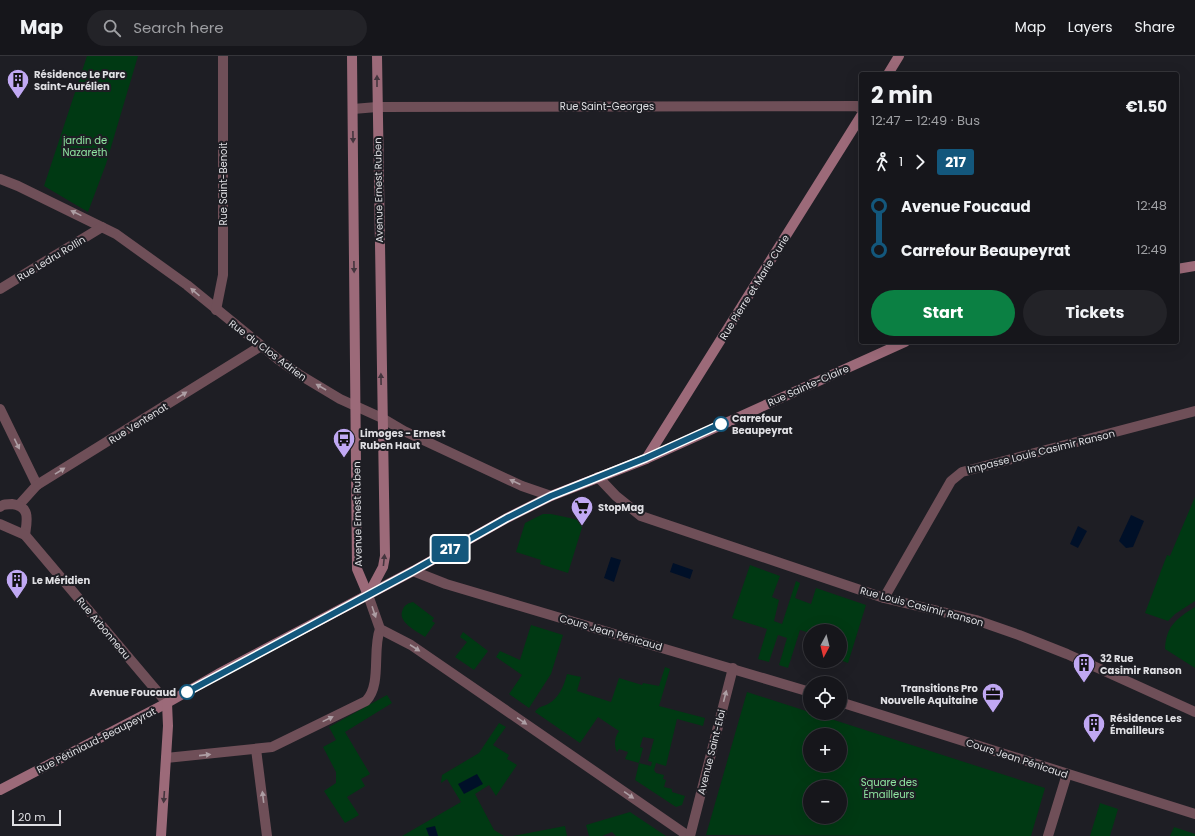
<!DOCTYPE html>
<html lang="en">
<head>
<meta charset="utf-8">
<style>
  :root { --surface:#16161b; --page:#232328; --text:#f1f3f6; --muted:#9e9fa3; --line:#35353a; --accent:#0b8043 }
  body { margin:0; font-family:Poppins,sans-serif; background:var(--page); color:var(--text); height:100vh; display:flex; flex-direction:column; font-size:15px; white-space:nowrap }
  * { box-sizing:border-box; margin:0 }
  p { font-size:13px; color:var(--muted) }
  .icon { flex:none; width:22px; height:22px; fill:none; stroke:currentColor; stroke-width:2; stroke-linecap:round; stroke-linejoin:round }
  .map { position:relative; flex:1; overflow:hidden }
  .drawer { position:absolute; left:859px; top:16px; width:320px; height:272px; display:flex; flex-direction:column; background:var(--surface); border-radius:4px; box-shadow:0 4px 16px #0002,0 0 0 1px var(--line) }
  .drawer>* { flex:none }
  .badge { padding:0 8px; border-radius:3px; font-size:14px; line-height:26px }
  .needle { width:26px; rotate:187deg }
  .tools { position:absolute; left:803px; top:568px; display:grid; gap:8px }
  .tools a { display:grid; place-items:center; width:44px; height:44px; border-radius:50%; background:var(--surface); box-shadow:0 4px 16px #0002,0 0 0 1px var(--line); font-size:20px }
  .scale { position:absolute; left:12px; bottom:10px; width:49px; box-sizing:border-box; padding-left:4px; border:2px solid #dfdfe3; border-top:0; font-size:11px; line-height:14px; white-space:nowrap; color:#dfdfe3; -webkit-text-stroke:3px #1e1e24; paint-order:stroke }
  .map>.badge { position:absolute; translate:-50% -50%; box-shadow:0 0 0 2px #fff }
  .legs { display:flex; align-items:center; gap:6px; height:44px; padding:0 12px; font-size:13px }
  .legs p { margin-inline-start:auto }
  .summary { display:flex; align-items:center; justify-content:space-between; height:68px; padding:0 12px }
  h1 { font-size:22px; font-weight:700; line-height:30px }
  .button { display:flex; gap:8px; margin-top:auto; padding:8px 12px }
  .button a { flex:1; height:46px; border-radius:24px; background:var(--accent); color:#fff; font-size:16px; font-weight:700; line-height:46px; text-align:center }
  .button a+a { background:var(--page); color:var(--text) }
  ul { padding:0 12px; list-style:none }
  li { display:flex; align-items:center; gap:14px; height:44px; font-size:15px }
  li i { display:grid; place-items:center; width:6px; height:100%; margin:0 5px; background:currentColor }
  li i::after { content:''; width:10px; height:10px; margin:-5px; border:3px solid; border-radius:50%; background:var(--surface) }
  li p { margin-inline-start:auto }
  li:first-child i { background:linear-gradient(#0000 50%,currentColor 0) }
  li:last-child i { background:linear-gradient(currentColor 50%,#0000 0) }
  header { display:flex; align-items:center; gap:24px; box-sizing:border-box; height:56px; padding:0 20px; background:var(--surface); border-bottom:1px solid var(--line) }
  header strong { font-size:19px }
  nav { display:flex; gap:22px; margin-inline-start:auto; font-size:14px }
  .search { width:280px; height:36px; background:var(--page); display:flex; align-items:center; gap:10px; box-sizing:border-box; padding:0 14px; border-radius:22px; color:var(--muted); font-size:15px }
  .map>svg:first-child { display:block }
  .green { fill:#003913; fill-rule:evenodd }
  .water { fill:#001028 }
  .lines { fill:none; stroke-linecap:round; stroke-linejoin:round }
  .street { stroke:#6f4f58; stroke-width:10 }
  .secondary { stroke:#9c6a79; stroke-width:10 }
  .oneway { fill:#44353e }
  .oneway2 { fill:#ad9ea4 }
  .line-1-casing { stroke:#fff; stroke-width:9 }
  .line-1 { stroke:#13577c; stroke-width:6 }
  .stop-1-dot { fill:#fff; stroke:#13577c; stroke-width:2 }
  .labels { text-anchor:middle; stroke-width:4; stroke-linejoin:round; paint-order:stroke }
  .poi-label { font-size:10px; font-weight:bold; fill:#dfdfe3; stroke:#1e1e24; text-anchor:start }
  .street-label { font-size:10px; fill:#dfdfe3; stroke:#1e1e24 }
  .park-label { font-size:10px; fill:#8ee4a0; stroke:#1e1e24 }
  .stop-label { font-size:10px; font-weight:bold; fill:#dfdfe3; stroke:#1e1e24; text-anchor:start }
</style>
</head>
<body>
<header>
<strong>Map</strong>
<div class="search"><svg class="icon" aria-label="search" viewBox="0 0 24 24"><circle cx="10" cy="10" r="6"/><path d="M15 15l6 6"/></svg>Search here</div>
<nav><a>Map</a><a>Layers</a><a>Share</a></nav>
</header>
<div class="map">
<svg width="1195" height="780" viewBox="0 0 1195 780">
  <rect width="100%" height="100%" fill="#1e1e24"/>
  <g class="green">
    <path d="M87 0H138L106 108 88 156 44 130Z"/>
    <path d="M1195 441V545L1175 558 1168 565 1145 557 1167 499 1170 500Z"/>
    <path d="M543 458H551L584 465 568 517 540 508 541 504 516 496 525 467Z"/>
    <path d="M750 509 780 520 772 541 779 544 774 565 782 568 796 525 800 527 795 542 811 548 816 532 866 549 848 607 840 604V575H810V577L800 574 788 612 779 609 787 582 778 579 769 606 758 603 767 573 732 562Z"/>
    <path d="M413 546 434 562 432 565 435 567 425 581C417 575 396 566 403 553 405 549 408 547 413 546Z"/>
    <path d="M1195 551V612L1165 593C1166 570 1176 563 1195 551Z"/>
    <path d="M531 569 563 579 551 618 529 652 509 638 522 619 496 601 500 595 520 604Z"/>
    <path d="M463 576 488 595 474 614 455 601 467 586 460 581Z"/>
    <path d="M665 611 670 613 659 650 705 662 703 670 677 663 666 710 656 707 654 714 656 717 664 719 663 723 666 724 664 731 672 733V736L685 740 682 749 676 751 635 724 639 707 625 703 628 696 619 693 617 696C614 690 614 682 619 675L598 661 580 687 535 656C539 650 542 651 548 648 559 642 564 630 567 618L581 621 577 635 611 646 619 622 642 629 643 627 659 630ZM643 681 654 683 648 705 652 706 651 710 639 707 643 692 640 691Z"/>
    <path d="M747 636 1045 732 1031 780 706 779ZM810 679H840V709H810ZM810 731H840V761H810Z"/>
    <path d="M387 639 392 647 345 676 370 718 361 723 365 730 347 741 359 759 345 767 324 735 336 727V716L323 691 336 684 329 671Z"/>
    <path d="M499 667 506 671 493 689 509 699 507 703 517 709 496 740 489 729 475 738 494 774 504 780H402L461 746 447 723 441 727 442 719 479 697Z"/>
    <path d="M1100 747 1118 753 1110 780H1090Z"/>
    <path d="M630 756 666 780H616L612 776 602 780H589L586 769Z"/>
    <path d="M565 770 567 780H513Z"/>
    <path d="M1174 771 1195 778V780H1170Z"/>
  </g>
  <g class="water">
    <path d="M1131 459 1144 465 1133 491 1126 492 1119 485Z"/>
    <path d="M1078 470 1087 475 1078 492 1070 488Z"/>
    <path d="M611 501 621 504 614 526 604 522Z"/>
    <path d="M673 507 693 514 690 523 670 516Z"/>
    <path d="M477 718 483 728 464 738 458 728Z"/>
    <path d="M435 770 438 780H429L426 772Z"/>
  </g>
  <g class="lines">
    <g class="street">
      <path d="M353 53 377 51 857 50 861 53"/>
      <path d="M0 123 18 130 116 178 187 229 279 304 300 319 340 343 382 362 404 375 522 430 551 440"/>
      <path d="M0 233 102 171"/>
      <path d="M216 254 223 219V0"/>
      <path d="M0 353 37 429"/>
      <path d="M598 421 616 440 641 460 884 542 976 564 1019 579 1067 598 1195 656"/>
      <path d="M19 449 37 429 261 290"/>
      <path d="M0 451C3 448 7 448 12 448 31 450 27 465 25 479"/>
      <path d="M0 468 25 479 167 647"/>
      <path d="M413 515 446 528 810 636"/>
      <path d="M368 539 380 573 411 589 684 777V780"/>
      <path d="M884 542 951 425 962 416 1195 355"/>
      <path d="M840 646 1195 758"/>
      <path d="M256 693 267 780"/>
      <path d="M166 702 272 691 366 645C382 629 372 594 380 573"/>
      <path d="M690 780 733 612"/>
      <path d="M1048 780 1067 718"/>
    </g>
    <g class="secondary">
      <path d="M352 0 357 513 368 539"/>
      <path d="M888 18 899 0"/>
      <path d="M1177 213 1195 210"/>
      <path d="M646 403 861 60"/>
      <path d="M368 539 383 511 385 500 377 0"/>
      <path d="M0 734 167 647 218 618 413 515 507 462 551 440 646 403 905 286"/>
      <path d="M161 780 168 670 167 647"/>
    </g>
  </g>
  <defs><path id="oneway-solid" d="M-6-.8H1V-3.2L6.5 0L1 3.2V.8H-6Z"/></defs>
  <g class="oneway">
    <use href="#oneway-solid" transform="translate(377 25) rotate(-90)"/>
    <use href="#oneway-solid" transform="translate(353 81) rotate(89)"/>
    <use href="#oneway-solid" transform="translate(354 211) rotate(89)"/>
    <use href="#oneway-solid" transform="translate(381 323) rotate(-91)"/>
    <use href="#oneway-solid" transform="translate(384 504) rotate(-84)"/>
    <use href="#oneway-solid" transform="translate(164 741) rotate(94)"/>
  </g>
  <g class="oneway2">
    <use href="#oneway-solid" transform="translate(76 157) rotate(-154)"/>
    <use href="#oneway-solid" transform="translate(195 236) rotate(-139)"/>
    <use href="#oneway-solid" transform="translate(321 331) rotate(-150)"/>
    <use href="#oneway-solid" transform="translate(182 339) rotate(-32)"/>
    <use href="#oneway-solid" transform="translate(17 388) rotate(64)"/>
    <use href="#oneway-solid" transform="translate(60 415) rotate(-32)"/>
    <use href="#oneway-solid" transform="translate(515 426) rotate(-155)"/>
    <use href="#oneway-solid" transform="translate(374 556) rotate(71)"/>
    <use href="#oneway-solid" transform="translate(415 592) rotate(33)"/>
    <use href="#oneway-solid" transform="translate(725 640) rotate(-76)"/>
    <use href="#oneway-solid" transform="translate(328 663) rotate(-26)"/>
    <use href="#oneway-solid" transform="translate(522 665) rotate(34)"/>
    <use href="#oneway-solid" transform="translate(205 699) rotate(-6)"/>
    <use href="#oneway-solid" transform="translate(629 739) rotate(35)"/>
    <use href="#oneway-solid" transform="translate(263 741) rotate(-97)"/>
  </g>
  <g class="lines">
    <g class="line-1-casing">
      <path id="line-1" d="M187 636 413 515 507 462 551 440 646 402 721 368"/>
    </g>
    <use href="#line-1" class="line-1"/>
  </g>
  <defs>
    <g id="building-pin" transform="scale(1.15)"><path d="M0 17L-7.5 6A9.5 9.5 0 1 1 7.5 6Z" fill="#c0a8f3" stroke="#1e1e24"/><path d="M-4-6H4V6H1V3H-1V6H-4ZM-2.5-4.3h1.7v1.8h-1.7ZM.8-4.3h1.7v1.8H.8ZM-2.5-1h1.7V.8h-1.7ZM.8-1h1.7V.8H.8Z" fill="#111"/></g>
    <g id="bus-pin" transform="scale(1.15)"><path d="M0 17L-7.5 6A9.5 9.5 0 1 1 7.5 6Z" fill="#c0a8f3" stroke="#1e1e24"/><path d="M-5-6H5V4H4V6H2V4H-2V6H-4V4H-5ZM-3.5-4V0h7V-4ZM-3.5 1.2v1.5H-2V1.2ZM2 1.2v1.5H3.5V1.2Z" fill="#111"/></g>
    <g id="supermarket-pin" transform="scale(1.15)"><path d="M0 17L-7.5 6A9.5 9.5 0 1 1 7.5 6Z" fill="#c0a8f3" stroke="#1e1e24"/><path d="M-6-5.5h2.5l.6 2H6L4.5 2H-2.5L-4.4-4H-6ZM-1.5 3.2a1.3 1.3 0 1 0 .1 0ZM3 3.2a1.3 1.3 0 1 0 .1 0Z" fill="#111"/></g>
    <g id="office-pin" transform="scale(1.15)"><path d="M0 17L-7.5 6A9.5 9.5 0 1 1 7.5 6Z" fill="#c0a8f3" stroke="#1e1e24"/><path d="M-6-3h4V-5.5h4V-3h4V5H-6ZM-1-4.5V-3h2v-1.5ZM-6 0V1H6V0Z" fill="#111"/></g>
  </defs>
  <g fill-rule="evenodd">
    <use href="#building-pin" x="18" y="24"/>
    <use href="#bus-pin" x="344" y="383"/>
    <use href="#supermarket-pin" x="582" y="451"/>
    <use href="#building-pin" x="17" y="524"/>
    <use href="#building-pin" x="1084" y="608"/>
    <use href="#office-pin" x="993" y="638"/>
    <use href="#building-pin" x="1094" y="668"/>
  </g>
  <g class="stop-1-dot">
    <circle cx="721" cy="368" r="7"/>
    <circle cx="187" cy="636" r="7"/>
  </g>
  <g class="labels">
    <g class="poi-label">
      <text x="34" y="22">Résidence Le Parc<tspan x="34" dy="12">Saint-Aurélien</tspan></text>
      <text x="360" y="381">Limoges - Ernest<tspan x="360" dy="12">Ruben Haut</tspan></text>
      <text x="598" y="455">StopMag</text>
      <text x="32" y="528">Le Méridien</text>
      <text x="1100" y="606">32 Rue<tspan x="1100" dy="12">Casimir Ranson</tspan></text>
      <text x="978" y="636" text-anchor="end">Transitions Pro<tspan x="978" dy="12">Nouvelle Aquitaine</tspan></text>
      <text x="1110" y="666">Résidence Les<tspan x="1110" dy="12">Émailleurs</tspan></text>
    </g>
    <g class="street-label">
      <text x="607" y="54">Rue Saint-Georges</text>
      <text transform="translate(223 128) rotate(-90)" y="4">Rue Saint-Benoit</text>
      <text transform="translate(378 134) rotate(-91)" y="4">Avenue Ernest Ruben</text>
      <text transform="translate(51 202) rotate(-31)" y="4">Rue Ledru Rollin</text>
      <text transform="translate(754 231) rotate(-58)" y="4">Rue Pierre et Marie Curie</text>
      <text transform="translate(268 294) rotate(37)" y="4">Rue du Clos Adrien</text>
      <text transform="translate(808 329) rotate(-24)" y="4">Rue Sainte-Claire</text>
      <text transform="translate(138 367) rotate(-32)" y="4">Rue Ventenat</text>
      <text transform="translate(1041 395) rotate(-14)" y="4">Impasse Louis Casimir Ranson</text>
      <text transform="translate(357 458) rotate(-91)" y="4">Avenue Ernest Ruben</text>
      <text transform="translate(922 550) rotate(15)" y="4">Rue Louis Casimir Ranson</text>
      <text transform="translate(104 572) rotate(50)" y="4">Rue Arbonneau</text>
      <text transform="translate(611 576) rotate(16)" y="4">Cours Jean Pénicaud</text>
      <text transform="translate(96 684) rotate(-27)" y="4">Rue Pétiniaud-Beaupeyrat</text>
      <text transform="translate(711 696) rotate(-76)" y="4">Avenue Saint-Eloi</text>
      <text transform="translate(1017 702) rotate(18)" y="4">Cours Jean Pénicaud</text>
    </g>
    <g class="park-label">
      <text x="85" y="88">jardin de<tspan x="85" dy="12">Nazareth</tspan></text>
      <text x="889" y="730">Square des<tspan x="889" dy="12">Émailleurs</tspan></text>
    </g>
    <g class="stop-label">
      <text x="732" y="366">Carrefour<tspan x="732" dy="12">Beaupeyrat</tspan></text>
      <text x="176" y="640" text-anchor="end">Avenue Foucaud</text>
    </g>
  </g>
</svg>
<div class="tools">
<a><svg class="needle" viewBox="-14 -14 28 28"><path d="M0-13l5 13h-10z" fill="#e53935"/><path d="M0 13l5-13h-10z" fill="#9e9fa3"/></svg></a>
<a><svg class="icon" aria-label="locate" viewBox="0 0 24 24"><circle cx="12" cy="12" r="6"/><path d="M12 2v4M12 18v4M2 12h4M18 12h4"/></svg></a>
<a>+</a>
<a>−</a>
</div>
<div class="scale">20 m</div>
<b class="badge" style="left:450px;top:493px;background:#13577c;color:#fff">217</b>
<section class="drawer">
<div class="summary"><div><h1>2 min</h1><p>12:47 – 12:49 · Bus</p></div><b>€1.50</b></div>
<div class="legs"><svg class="icon" aria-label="walk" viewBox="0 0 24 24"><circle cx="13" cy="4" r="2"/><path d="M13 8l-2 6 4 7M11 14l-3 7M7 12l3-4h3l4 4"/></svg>1<svg class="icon" aria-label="forward" viewBox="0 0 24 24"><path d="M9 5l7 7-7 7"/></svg><b class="badge" style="background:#13577c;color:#fff">217</b></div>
<ul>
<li><i style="color:#13577c"></i><b>Avenue Foucaud</b><p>12:48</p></li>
<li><i style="color:#13577c"></i><b>Carrefour Beaupeyrat</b><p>12:49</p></li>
</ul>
<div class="button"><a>Start</a><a>Tickets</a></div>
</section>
</div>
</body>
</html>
